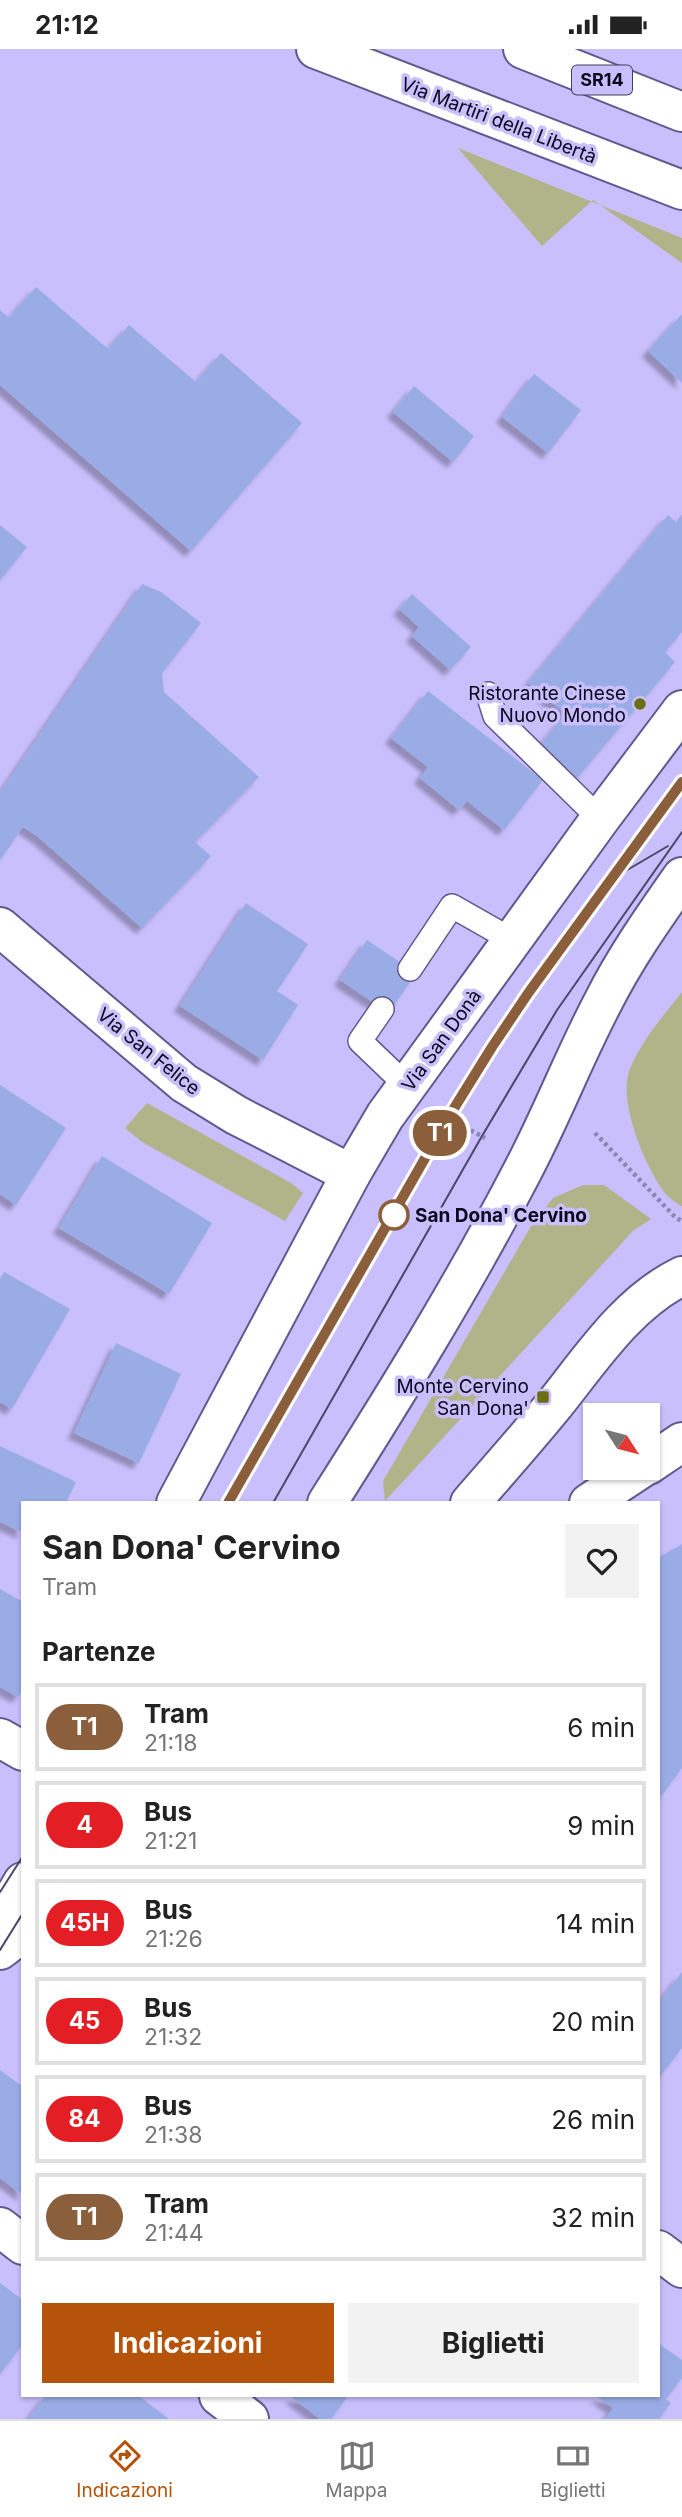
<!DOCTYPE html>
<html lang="it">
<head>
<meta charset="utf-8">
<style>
  :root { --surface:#fff; --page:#f2f2f2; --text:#222; --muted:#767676; --line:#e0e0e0; --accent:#b45309 }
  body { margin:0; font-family:Inter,sans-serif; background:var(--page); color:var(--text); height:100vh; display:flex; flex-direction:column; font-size:26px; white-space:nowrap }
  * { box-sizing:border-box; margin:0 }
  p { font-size:23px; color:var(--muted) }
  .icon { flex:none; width:38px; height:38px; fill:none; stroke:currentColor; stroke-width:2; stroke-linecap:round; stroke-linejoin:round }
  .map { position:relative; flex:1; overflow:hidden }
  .sheet { position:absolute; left:21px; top:1452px; width:639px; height:896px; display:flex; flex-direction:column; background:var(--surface); border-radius:0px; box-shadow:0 2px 5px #0004 }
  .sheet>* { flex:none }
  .badge { padding:0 14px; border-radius:23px; font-size:24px; line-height:46px }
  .needle { width:46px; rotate:126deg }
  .tools { position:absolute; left:583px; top:1354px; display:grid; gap:14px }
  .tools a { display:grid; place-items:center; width:77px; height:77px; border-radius:0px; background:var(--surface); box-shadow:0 2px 5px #0004; font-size:35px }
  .map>.badge { position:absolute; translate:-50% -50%; box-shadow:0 0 0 4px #fff }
  h2 { padding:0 21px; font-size:26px; line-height:63px }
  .round { display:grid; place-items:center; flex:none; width:74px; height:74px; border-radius:0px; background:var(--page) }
  .headline { display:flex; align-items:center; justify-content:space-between; height:119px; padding:0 21px }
  h1 { font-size:33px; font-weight:700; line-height:52px }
  .primary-button { display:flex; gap:14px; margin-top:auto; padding:14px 21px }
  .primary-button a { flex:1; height:80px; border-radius:0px; background:var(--accent); color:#fff; font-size:28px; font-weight:700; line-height:80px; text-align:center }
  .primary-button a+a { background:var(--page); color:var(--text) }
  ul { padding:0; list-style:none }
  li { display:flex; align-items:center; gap:21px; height:88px; margin:0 14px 10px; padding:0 7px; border:4px solid var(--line); border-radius:0px }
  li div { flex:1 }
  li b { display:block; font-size:26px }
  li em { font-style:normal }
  li .badge { min-width:77px; font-weight:700; text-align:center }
  .status { display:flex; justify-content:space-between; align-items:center; height:49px; padding:0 35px; background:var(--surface); direction:ltr }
  .status svg { height:19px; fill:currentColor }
  .tab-bar { display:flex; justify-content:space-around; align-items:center; height:98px; border-top:2px solid var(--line); background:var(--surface); font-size:19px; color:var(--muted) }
  .tab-bar a { display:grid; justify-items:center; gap:4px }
  .tab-bar .current { color:var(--accent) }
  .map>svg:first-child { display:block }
  .green { fill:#b1b489 }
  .building { fill:#9aace6; filter:url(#shadow) }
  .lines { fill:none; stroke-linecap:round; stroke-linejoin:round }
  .service-casing { stroke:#62588e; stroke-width:26 }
  .minor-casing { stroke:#62588e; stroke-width:42 }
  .secondary-casing { stroke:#62588e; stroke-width:42 }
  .primary-casing { stroke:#62588e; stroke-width:42 }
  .path { stroke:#8c84b4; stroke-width:4.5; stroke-dasharray:3.5 3.5; stroke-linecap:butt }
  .service { stroke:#fff; stroke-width:23 }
  .minor { stroke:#fff; stroke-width:38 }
  .secondary { stroke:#fff; stroke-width:38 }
  .primary { stroke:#fff; stroke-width:38 }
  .tram { stroke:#4c4669; stroke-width:2 }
  .line-casing { stroke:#fff; stroke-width:16 }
  .line { stroke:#8b5e3c; stroke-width:10 }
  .poi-dot { fill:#6b6e11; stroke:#c8bffc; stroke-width:2.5 }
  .stop-dot { fill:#fff; stroke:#8b5e3c; stroke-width:3.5 }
  .labels { text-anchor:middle; stroke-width:7; stroke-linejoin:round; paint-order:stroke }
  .shield { fill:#c8bffc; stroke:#443e5f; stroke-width:2 }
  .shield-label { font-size:18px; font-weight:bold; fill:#0c071c }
  .street-label { font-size:19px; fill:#0c071c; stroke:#c8bffc }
  .poi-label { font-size:19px; fill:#0c071c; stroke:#c8bffc; text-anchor:end }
  .stop-label { font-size:19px; font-weight:bold; fill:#0c071c; stroke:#c8bffc; text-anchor:start }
</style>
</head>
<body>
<div class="status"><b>21:12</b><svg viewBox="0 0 49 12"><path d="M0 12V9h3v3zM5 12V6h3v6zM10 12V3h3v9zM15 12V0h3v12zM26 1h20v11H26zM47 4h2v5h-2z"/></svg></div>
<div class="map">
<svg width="682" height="2370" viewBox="0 0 682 2370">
  <defs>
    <filter id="shadow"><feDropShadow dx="-6" dy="6" stdDeviation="2" flood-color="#0004"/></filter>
  </defs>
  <rect width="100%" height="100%" fill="#c8bffc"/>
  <g class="green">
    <path d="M458 99 682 189V214L593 151 542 197Z"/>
    <path d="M682 943V1157H681C675 1153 668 1148 664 1143 645 1117 617 1051 630 1020 642 991 663 967 682 943Z"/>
    <path d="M147 1054 291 1134 303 1144 285 1172 142 1093 125 1079Z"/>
    <path d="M583 1136H604L651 1170 633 1182 385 1452 383 1432 530 1179 553 1149Z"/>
  </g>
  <g class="building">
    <path d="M36 238 108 300 129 276 196 333 221 304 302 374 191 502 0 336V261L9 269Z"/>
    <path d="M682 265V334L648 302Z"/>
    <path d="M534 325 581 361 548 404 502 368Z"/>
    <path d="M414 337 474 387 453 413 393 363Z"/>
    <path d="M682 465V583L665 603 675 613 577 729 539 697 566 665 528 634 668 466 676 473Z"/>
    <path d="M0 476 27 498 0 531Z"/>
    <path d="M142 535 161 543 201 574 162 624 164 643 259 728 195 793 211 807 142 879 37 787 23 778 0 811V744Z"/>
    <path d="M412 545 471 598 450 621 412 587 419 578 399 560Z"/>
    <path d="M428 642 543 731 504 781 467 752 459 761 420 729 428 718 391 689Z"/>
    <path d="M246 854 308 895 277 942 298 956 263 1011 180 957Z"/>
    <path d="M367 891 416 924 389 964 340 931Z"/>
    <path d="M0 1036 66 1079 16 1156 0 1145Z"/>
    <path d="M102 1107 212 1174 169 1245 59 1179Z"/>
    <path d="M4 1223 70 1260 12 1360 0 1353V1230Z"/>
    <path d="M116 1294 181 1325 139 1414 74 1384Z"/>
    <path d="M0 1397 76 1433 66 1454H23V1484L0 1473Z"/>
    <path d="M682 1495V1719L658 1751V1509Z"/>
    <path d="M0 1540 23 1553V1641L18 1648 0 1638Z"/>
    <path d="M682 1923V1999L658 2030V1954Z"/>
    <path d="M0 2021 23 2038V2146L0 2129Z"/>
    <path d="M0 2234 23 2251V2295L0 2325Z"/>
    <path d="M658 2294 682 2311V2329L666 2350 671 2354 659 2370H605L613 2359 596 2347H658Z"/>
    <path d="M45 2347H139L169 2370H30L29 2369Z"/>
    <path d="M290 2347H348L331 2370H320Z"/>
  </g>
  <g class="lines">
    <g class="service-casing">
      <g id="service">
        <path d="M488 645 495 667 600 770"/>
        <path d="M410 920 452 857 512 891"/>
        <path d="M382 960 360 992 407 1037"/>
      </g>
    </g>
    <g class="minor-casing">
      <g id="minor">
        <path d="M0 878 184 1034 236 1066 351 1125"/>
        <path d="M648 1416 682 1393"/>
        <path d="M470 1454C498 1422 527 1389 554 1356 591 1310 627 1254 682 1227"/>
        <path d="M589 1454 642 1419"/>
        <path d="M0 1689 23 1702"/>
        <path d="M0 1901 23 1883"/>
        <path d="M0 2178 23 2196"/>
        <path d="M658 2201 682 2219"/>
        <path d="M219 2347 249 2370"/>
      </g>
    </g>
    <g class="secondary-casing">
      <g id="secondary">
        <path d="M316 0 682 141"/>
        <path d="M176 1454 351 1125 385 1067 600 770 682 661"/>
        <path d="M327 1454C396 1345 464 1235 523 1121 552 1066 574 1008 603 953 625 909 654 868 682 828"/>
        <path d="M0 1872 23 1833"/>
      </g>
    </g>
    <g class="primary-casing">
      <path id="primary" d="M523 0 682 63"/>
    </g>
    <g class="path">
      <path d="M446 1068 485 1089"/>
      <path d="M595 1084 676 1169 682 1172"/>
    </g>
    <use href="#service" class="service"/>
    <use href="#minor" class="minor"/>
    <use href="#secondary" class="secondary"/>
    <use href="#primary" class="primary"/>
    <g class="tram">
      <path d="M617 827 668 797"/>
      <path d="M228 1454C316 1303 398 1148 491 1000 549 907 618 821 682 733"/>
      <path d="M273 1454 482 1087 557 961 682 783"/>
      <path d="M0 1843 23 1807"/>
      <path d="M0 1901 23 1864"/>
    </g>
  </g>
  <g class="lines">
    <g class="line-casing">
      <path id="line" d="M228 1454 448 1069 492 998 529 943 682 733"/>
    </g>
    <use href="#line" class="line"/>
  </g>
  <g class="poi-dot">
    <circle cx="640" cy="655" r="7"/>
    <rect x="536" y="1341" width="14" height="14" rx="3.5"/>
  </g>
  <circle class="stop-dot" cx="394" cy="1166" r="14"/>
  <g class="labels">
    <rect class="shield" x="572" y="16.5" width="60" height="29" rx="5"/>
    <g class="shield-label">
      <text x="602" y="37">SR14</text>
    </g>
    <g class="street-label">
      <text transform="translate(499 71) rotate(21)" y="7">Via Martiri della Libertà</text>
      <text transform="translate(441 991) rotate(-54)" y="7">Via San Donà</text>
      <text transform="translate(149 1002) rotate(39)" y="7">Via San Felice</text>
    </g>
    <g class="poi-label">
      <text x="626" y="651">Ristorante Cinese<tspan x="626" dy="22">Nuovo Mondo</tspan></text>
      <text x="529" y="1344">Monte Cervino<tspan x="529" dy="22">San Dona'</tspan></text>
    </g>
    <g class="stop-label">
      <text x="415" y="1173">San Dona' Cervino</text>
    </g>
  </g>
</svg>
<div class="tools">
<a><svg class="needle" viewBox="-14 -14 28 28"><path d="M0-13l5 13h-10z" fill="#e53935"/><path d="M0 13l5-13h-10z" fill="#767676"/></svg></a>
</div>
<b class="badge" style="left:440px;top:1084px;background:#8b5e3c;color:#fff">T1</b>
<section class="sheet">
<div class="headline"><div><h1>San Dona' Cervino</h1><p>Tram</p></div><a class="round"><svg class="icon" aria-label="heart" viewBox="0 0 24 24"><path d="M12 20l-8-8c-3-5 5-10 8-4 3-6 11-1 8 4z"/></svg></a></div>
<h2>Partenze</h2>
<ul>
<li><span class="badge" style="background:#8b5e3c;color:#fff">T1</span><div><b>Tram</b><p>21:18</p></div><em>6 min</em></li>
<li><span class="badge" style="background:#e31e24;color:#fff">4</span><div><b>Bus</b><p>21:21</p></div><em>9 min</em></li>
<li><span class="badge" style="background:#e31e24;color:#fff">45H</span><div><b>Bus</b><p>21:26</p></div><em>14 min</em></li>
<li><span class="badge" style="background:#e31e24;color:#fff">45</span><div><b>Bus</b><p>21:32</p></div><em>20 min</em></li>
<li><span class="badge" style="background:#e31e24;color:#fff">84</span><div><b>Bus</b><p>21:38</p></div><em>26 min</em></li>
<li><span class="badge" style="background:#8b5e3c;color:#fff">T1</span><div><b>Tram</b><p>21:44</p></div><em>32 min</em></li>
</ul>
<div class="primary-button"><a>Indicazioni</a><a>Biglietti</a></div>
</section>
</div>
<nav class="tab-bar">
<a class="current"><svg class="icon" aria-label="directions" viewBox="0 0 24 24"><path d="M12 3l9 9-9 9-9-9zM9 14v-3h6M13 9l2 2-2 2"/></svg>Indicazioni</a>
<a><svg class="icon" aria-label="map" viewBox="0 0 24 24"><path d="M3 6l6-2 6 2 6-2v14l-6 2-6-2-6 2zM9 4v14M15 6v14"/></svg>Mappa</a>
<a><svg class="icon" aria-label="tickets" viewBox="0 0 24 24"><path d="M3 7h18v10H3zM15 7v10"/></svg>Biglietti</a>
</nav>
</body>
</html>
